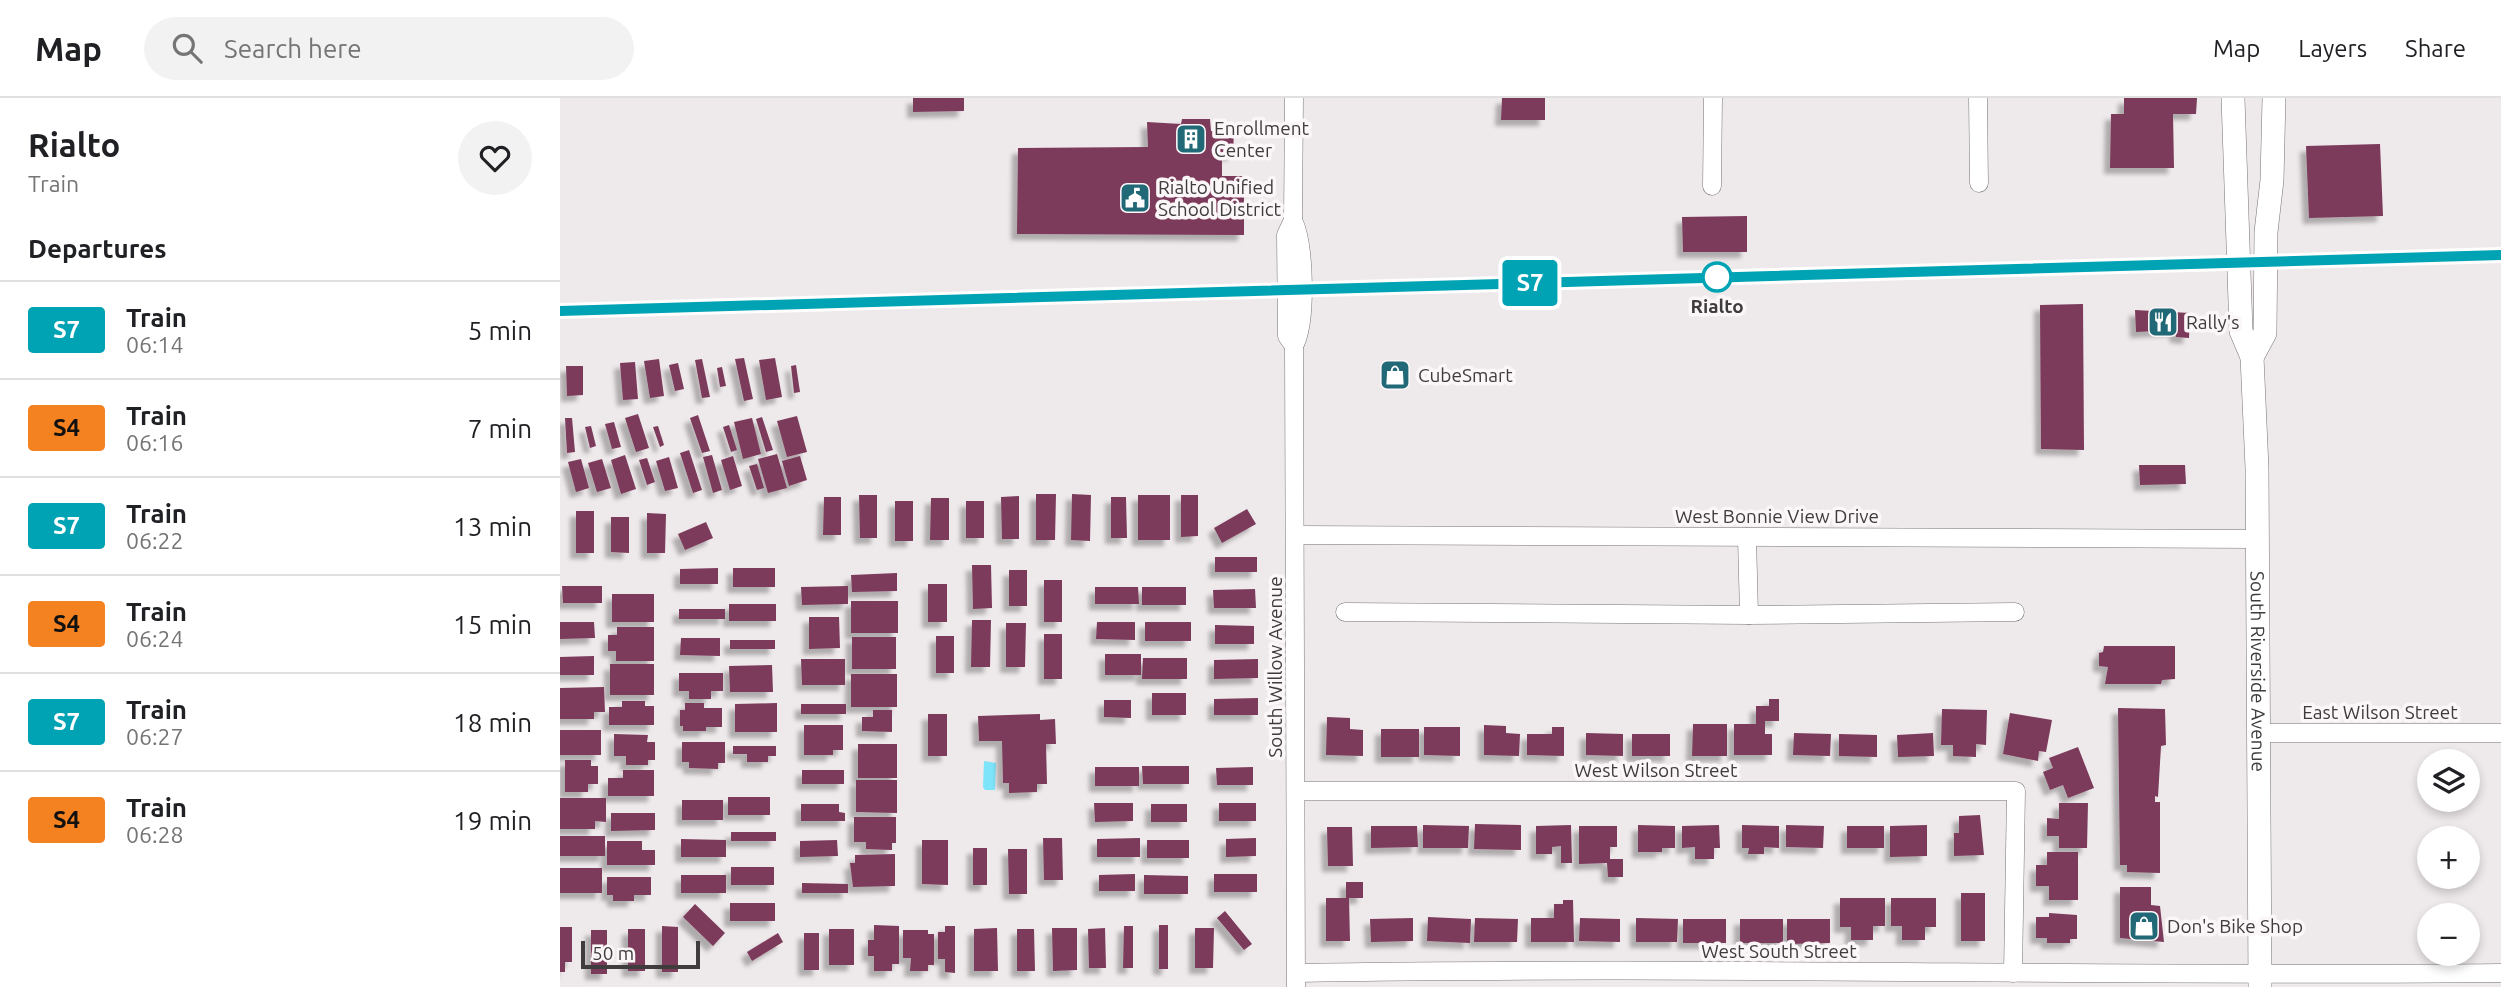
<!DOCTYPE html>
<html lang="en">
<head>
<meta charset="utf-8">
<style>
  :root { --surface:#fff; --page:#f2f2f2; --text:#202124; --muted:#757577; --line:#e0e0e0 }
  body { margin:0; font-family:Ubuntu,sans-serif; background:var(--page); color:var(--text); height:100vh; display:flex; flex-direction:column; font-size:26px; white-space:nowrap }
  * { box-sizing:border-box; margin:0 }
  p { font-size:23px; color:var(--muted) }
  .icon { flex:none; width:38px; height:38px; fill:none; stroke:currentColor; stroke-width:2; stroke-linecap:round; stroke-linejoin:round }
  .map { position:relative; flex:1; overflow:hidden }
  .drawer { display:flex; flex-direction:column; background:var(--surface); width:560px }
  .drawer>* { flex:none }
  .badge { padding:0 14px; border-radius:5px; font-size:24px; line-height:46px }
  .tools { position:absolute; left:1857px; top:651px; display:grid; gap:14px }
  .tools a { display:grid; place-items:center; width:63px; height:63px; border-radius:50%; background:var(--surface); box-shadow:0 4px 10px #0003; font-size:35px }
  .scale { position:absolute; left:21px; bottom:18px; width:119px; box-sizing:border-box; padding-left:7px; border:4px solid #3e3c3d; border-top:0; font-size:19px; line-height:24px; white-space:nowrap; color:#3e3c3d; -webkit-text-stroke:5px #fbf6f8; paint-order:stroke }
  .map>.badge { position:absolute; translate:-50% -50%; box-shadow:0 0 0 4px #fff }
  h2 { padding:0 28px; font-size:26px; line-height:63px }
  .round { display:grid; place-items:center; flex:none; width:74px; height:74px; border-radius:37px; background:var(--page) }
  .head { display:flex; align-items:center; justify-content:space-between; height:119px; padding:0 28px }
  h1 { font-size:33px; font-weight:700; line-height:52px }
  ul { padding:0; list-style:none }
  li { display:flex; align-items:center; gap:21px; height:98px; padding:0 28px; border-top:2px solid var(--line) }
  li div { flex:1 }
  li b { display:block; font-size:26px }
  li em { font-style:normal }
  li .badge { min-width:77px; font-weight:700; text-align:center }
  header { display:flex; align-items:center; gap:42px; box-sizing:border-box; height:98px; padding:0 35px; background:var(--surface); border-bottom:2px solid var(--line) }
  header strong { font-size:33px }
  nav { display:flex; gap:38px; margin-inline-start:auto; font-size:24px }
  .search { width:490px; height:63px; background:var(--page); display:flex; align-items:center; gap:18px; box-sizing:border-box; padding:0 24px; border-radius:38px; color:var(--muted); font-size:26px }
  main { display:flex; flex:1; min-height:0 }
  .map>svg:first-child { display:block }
  .water { fill:#7ee4f9 }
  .building { fill:#7c3a5a; filter:url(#shadow) }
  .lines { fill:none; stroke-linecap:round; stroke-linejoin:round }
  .minor-casing { stroke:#787476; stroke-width:19 }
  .major-casing { stroke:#787476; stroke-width:24 }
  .minor { stroke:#fff; stroke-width:18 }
  .major { stroke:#fff; stroke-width:23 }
  .rail-casing { stroke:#514f50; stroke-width:7 }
  .rail { stroke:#fbf6f8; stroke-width:4.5; stroke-dasharray:13; stroke-linecap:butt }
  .line-casing { stroke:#fff; stroke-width:16 }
  .line { stroke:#00a3b4; stroke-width:10 }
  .stop-dot { fill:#fff; stroke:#00a3b4; stroke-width:3.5 }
  .labels { text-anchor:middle; stroke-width:7; stroke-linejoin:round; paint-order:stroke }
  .poi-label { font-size:19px; fill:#3e3c3d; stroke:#fbf6f8; text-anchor:start }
  .stop-label { font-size:19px; font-weight:bold; fill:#3e3c3d; stroke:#fbf6f8 }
  .street-label { font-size:19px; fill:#3e3c3d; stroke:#fbf6f8 }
</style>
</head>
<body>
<header>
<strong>Map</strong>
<div class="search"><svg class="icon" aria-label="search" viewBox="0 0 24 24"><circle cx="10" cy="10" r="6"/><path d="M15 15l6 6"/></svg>Search here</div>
<nav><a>Map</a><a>Layers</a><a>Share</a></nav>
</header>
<main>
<section class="drawer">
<div class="head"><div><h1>Rialto</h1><p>Train</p></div><a class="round"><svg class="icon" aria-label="heart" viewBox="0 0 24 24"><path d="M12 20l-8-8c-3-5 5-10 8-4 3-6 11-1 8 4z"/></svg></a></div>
<h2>Departures</h2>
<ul>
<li><span class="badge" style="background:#00a3b4;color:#fff">S7</span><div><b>Train</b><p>06:14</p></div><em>5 min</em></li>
<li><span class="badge" style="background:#f58220;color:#111">S4</span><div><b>Train</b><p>06:16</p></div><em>7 min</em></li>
<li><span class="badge" style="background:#00a3b4;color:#fff">S7</span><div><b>Train</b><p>06:22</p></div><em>13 min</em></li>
<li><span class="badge" style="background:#f58220;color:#111">S4</span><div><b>Train</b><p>06:24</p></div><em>15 min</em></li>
<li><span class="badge" style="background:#00a3b4;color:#fff">S7</span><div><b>Train</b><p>06:27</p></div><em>18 min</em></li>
<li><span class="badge" style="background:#f58220;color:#111">S4</span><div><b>Train</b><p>06:28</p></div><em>19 min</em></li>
</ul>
</section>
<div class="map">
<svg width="1941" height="889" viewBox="0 0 1941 889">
  <defs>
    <filter id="shadow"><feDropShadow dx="-6" dy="6" stdDeviation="2" flood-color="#0004"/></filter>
  </defs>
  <rect width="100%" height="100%" fill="#eee9eb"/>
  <path class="water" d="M424 663 436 665 435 692H425L423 689Z"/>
  <g class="building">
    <path d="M353 0H404V13L353 14Z"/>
    <path d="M942 0H985V22H941Z"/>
    <path d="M1564 0H1637L1636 16H1613L1614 70H1550L1551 16H1564Z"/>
    <path d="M622 21H650L651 33H674L673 57 662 56V78H684V137L457 136 458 50 588 49 587 24 621 26Z"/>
    <path d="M1820 46 1823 118 1749 120 1746 48Z"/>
    <path d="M1187 118V154H1123L1122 119Z"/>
    <path d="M1523 206 1524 352 1481 351 1480 207Z"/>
    <path d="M1575 212 1630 215 1629 240 1616 239 1615 232 1576 234Z"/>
    <path d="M184 260 193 301 184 303 175 261Z"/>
    <path d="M215 260 222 299 206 302 199 262Z"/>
    <path d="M99 261 104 298 90 300 84 263Z"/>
    <path d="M142 261 150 299 142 300 135 262Z"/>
    <path d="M75 264 78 301 63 302 60 265Z"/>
    <path d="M118 265 124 291 115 293 109 267Z"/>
    <path d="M236 267 240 294 234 295 231 268Z"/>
    <path d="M6 268H23V297L7 298Z"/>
    <path d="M162 269 166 288 160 289 157 270Z"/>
    <path d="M78 316 89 350 76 354 65 320Z"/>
    <path d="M138 317 150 353 142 355 130 320Z"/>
    <path d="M237 318 247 354 227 359 217 323Z"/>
    <path d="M202 319 213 352 206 354 196 321Z"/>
    <path d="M5 320H12L15 354 7 355Z"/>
    <path d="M192 320 201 356 183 361 174 324Z"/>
    <path d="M54 324 61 349 52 351 45 326Z"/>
    <path d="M169 327 177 352 171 354 163 329Z"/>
    <path d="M31 328 36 348 30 350 25 329Z"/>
    <path d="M98 328 104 347 100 349 93 329Z"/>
    <path d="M129 352 142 392 133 395 120 355Z"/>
    <path d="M217 356 227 390 208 395 198 361Z"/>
    <path d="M65 357 76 391 61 396 51 362Z"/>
    <path d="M152 357 162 392 153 395 143 359Z"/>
    <path d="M173 358 182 388 170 392 161 362Z"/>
    <path d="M240 358 247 382 229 388 222 363Z"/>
    <path d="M109 359 118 390 105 393 96 363Z"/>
    <path d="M87 360 95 384 87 387 79 362Z"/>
    <path d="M21 361 29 390 16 394 8 364Z"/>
    <path d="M42 361 51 390 37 394 28 365Z"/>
    <path d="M197 366 204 390 197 392 189 368Z"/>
    <path d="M1579 367H1625L1626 386 1580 387Z"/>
    <path d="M476 396H496L495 442H476Z"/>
    <path d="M512 396 531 397 530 443 511 442Z"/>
    <path d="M299 397H317V440H300Z"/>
    <rect x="578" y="397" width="32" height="45"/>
    <path d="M621 397H638V438L621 439Z"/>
    <path d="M459 398V441H442L441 399Z"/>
    <path d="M264 399H281V437H263Z"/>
    <path d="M551 399H566L567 440H551Z"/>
    <path d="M371 400H389V442H370Z"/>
    <rect x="335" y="403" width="18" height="40"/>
    <rect x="406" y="403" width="18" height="37"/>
    <path d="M687 411 696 426 662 445 654 430Z"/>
    <rect x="16" y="413" width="18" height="42"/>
    <path d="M87 415 106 416 105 455H87Z"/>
    <path d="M51 419H69V455L51 454Z"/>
    <path d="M146 424 153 440 125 452 118 436Z"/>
    <rect x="655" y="459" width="42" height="15"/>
    <path d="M412 467H431L432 510 413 511Z"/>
    <path d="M158 470V486H120V471Z"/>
    <rect x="173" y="470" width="42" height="19"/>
    <rect x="449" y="472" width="18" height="36"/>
    <path d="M337 475V493L292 494 291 477Z"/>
    <rect x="484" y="482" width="18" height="42"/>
    <rect x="368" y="486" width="19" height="38"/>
    <path d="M2 488H42V505H3Z"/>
    <path d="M288 488V506L242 507 241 489Z"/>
    <path d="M535 489H578L579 506H535Z"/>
    <rect x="582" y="489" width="44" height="18"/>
    <path d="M695 491 696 510H654L653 492Z"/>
    <rect x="52" y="496" width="42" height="28"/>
    <rect x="291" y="503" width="47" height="32"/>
    <rect x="169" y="506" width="47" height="17"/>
    <rect x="119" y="511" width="46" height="10"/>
    <path d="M249 519H279L280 550 249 551Z"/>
    <path d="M412 522H431L430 569H411Z"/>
    <path d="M0 524H34L35 540 0 541Z"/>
    <path d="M537 524H575V542L536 541Z"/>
    <rect x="585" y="524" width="46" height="19"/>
    <path d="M446 525H466L465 569H446Z"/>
    <path d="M655 527 694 528V546H655Z"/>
    <path d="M57 529H94V563H56V553H48V537H57Z"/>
    <rect x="484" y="536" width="18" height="45"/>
    <rect x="376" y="538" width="18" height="37"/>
    <rect x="292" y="539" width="44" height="32"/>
    <path d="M121 540H160V558L120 557Z"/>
    <rect x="170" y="542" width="45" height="9"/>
    <path d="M1544 548H1615V581L1602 582 1601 586H1545L1548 569 1539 568V555L1543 554Z"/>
    <rect x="545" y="556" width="36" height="21"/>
    <path d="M34 558V577H0V559Z"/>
    <path d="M583 560H627V581H582Z"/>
    <path d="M241 561H285V587H242Z"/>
    <path d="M698 561V580L654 581V562Z"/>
    <rect x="50" y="566" width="44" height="31"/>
    <path d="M212 567 213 594H170L169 568Z"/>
    <path d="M119 575H163V593H151V601H129V593H119Z"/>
    <rect x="291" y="576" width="46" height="33"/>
    <path d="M44 589 45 614H34V621H0V590Z"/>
    <rect x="592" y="595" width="34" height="22"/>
    <path d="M698 600V617H654V601Z"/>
    <path d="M1209 601H1219V623H1205V636H1212V657H1174V626H1196V608H1209Z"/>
    <path d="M544 602H571V620L544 619Z"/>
    <path d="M62 603H85V608H94V627H49V609H62Z"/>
    <path d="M125 605H144V610H162V629H146V633H123V628H120V612H125Z"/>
    <path d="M217 605V634H175V606Z"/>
    <rect x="241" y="606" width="45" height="10"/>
    <path d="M1558 610 1605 611 1606 647 1601 648 1598 699 1595 698V704H1600V775L1567 774V767H1560Z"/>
    <path d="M1382 611 1427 612 1426 647 1416 646V659L1393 658V647H1381Z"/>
    <path d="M313 612H332V634L302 633V619H313Z"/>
    <path d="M1450 615 1492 622 1486 654 1479 653 1478 663 1443 656Z"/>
    <rect x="368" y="616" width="19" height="42"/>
    <path d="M480 616V622L495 621 496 646H486L487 686H477V694L449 695V685H443L442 643H419L418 618Z"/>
    <path d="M767 619 790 620V631L803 632V658L766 657Z"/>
    <path d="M1133 626H1167V658H1132Z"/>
    <path d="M244 627H283V652H273V657H244Z"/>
    <path d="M924 627 946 628V635L960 636 959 658 924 657Z"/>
    <path d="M864 629H900V658L864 657Z"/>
    <path d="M992 629H1004V658L967 657V636H992Z"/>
    <rect x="821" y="631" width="38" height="28"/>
    <rect x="0" y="632" width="41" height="25"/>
    <path d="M1026 635 1063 636V658L1026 657Z"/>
    <path d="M1234 635 1271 636 1270 658 1233 657Z"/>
    <path d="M1373 635 1374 658 1338 659 1337 637Z"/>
    <path d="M54 636 88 637 87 644H95V662H88V667H66V658H54Z"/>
    <rect x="1072" y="636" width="38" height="22"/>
    <path d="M1279 636 1317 637V659L1279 658Z"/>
    <path d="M122 644H165V665H158V671L129 670V664H122Z"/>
    <rect x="298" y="646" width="39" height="34"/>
    <path d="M173 648H216V658H208V664H187V656H173Z"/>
    <path d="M1518 649 1534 690 1508 700 1503 687 1490 692 1483 674 1493 670 1489 660Z"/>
    <path d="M5 662H31V668H38V686H28V694H5Z"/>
    <path d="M582 668H629V686H583Z"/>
    <rect x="535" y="669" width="44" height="19"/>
    <path d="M693 669V687H657L656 670Z"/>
    <path d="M63 672H94V698H48V680H63Z"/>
    <rect x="242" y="672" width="42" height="14"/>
    <path d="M296 682H337V715L296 714Z"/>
    <rect x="168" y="699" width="42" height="18"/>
    <path d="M0 700H46V724L35 723V731H0Z"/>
    <rect x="122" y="702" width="41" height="20"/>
    <path d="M534 705H573V723L535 724Z"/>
    <rect x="659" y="705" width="37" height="18"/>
    <path d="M1499 705H1528L1527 750H1499V738H1487V720L1499 721Z"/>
    <path d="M241 706H279V714L285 715V723H241Z"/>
    <rect x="591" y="706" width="36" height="18"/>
    <path d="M51 715H95V732L51 733Z"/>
    <path d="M1420 717 1424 757 1394 758V735H1399V718Z"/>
    <path d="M294 719H336V745H332V752L306 751V744H294Z"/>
    <path d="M915 726 961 727V752L914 751Z"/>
    <path d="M863 727 909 728 908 750H863Z"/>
    <path d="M1011 727 1012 765H1001V748L992 749V756H976V728Z"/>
    <path d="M1078 727 1115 728V750H1102V754H1078Z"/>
    <path d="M1159 727 1160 750H1154V761H1135V749L1122 750V728Z"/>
    <path d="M1182 727 1219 728V750L1204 749V756H1188L1189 750H1182Z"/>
    <path d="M1226 727 1264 728 1263 750 1226 749Z"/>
    <path d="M1367 727V758L1330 759V728Z"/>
    <path d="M811 728H857L858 749 811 750Z"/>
    <path d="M1019 728H1057V749H1050V761H1063V779H1048L1047 765 1019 766Z"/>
    <rect x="1287" y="728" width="37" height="22"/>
    <path d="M767 729H792L793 768H768Z"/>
    <rect x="171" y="734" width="45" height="9"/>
    <rect x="0" y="738" width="45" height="20"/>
    <path d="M483 740H502L503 782H484Z"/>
    <path d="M580 740V759H537V741Z"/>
    <path d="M696 740V758L666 759V741Z"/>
    <path d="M121 741 166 742V759H121Z"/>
    <path d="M277 742 278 758 240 759V743Z"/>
    <path d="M362 742H388V787L362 786Z"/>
    <rect x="587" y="742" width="42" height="18"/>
    <path d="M47 743H82V752H95V767H47Z"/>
    <rect x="413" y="750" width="14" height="37"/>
    <path d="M448 751H467V796H449Z"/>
    <path d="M1487 754H1518V802H1489V788H1476V767H1487Z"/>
    <path d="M335 756V788L293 789 290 765H295V757Z"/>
    <rect x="171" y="769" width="43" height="18"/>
    <rect x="0" y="770" width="42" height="25"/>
    <path d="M575 776V793H539V777Z"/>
    <rect x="654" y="776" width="43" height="18"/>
    <rect x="121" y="777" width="45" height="18"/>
    <path d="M584 777 628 778V796H584Z"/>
    <path d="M47 779H91V797H74V803H53V797H47Z"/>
    <path d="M786 784H803V800H789L790 843H766V800H786Z"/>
    <path d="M242 785 288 786V795H242Z"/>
    <path d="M1560 789H1591V807L1600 808 1604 844 1560 840Z"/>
    <rect x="1401" y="795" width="24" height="48"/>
    <path d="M1280 800H1325V828H1313V842H1291V829H1280Z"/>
    <path d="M1331 800H1376V829H1365V842H1342V828H1331Z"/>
    <path d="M1003 802H1013L1014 844H971V820H994V806H1003Z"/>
    <rect x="170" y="805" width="45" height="18"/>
    <path d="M135 806 165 835 153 848 123 819Z"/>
    <path d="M665 813 692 846 684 852 657 820Z"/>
    <path d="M1489 815 1517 817V841H1510V845H1487V840H1476V819H1489Z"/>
    <path d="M868 819 911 821 910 845 867 843Z"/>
    <path d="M853 820V843L811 844 810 821Z"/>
    <path d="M915 820 958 821 957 844H914Z"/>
    <path d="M1020 820 1060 821V844L1019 843Z"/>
    <path d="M1076 820 1118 821 1117 844H1076Z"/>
    <rect x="1123" y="821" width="43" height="24"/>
    <rect x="1180" y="821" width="43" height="24"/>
    <path d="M1227 821H1270V845L1227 846Z"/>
    <path d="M314 827 339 828V866H332V873H314V858H308V842H314Z"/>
    <rect x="599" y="827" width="9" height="44"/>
    <path d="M102 828 118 829V874H102Z"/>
    <path d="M385 828H395V875L385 874V861H378V834H385Z"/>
    <path d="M564 828H573V870H563Z"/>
    <path d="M0 829H12V864H5V874H0Z"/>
    <path d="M437 830 438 873H414V831Z"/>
    <path d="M492 830H517V872L493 873Z"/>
    <path d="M545 830 546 870H529L528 831Z"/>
    <path d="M635 830H654L653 870H635Z"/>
    <rect x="68" y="831" width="17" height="42"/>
    <rect x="269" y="831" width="25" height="36"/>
    <path d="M457 831H474L475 873H457Z"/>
    <rect x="31" y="832" width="16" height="44"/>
    <path d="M343 832H368V836H374V867H368V873H350L351 860H343Z"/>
    <path d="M218 835 223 844 192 863 187 854Z"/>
    <rect x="244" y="835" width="15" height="37"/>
  </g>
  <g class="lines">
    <g class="minor-casing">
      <g id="minor">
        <path d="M1418 0 1419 85"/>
        <path d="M1152 88 1153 0"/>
        <path d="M733 122C745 147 747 224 734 248L736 889"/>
        <path d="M734 248 727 238 726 137 733 122 734 0"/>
        <path d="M736 437 1697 441"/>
        <path d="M1187 439 1189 517"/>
        <path d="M785 514 1189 517 1455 514"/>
        <path d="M1700 635H1941"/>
        <path d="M737 693H1456L1453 875"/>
        <path d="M737 875C1138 868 1540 879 1941 875"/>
      </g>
    </g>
    <g class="major-casing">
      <g id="major">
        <path id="s1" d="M1673 0 1681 233 1692 259 1697 370 1700 889"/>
        <path d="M1692 259 1705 235 1706 134 1712 82 1714 0"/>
      </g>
    </g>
    <use href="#minor" class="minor"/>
    <use href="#major" class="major"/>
    <g class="rail-casing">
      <path id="rail" d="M0 213 1941 157"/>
    </g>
    <use href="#rail" class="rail"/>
  </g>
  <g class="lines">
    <g class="line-casing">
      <path id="line" d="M0 213 1941 157"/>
    </g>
    <use href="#line" class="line"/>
  </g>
  <defs>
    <g id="building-square" transform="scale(1.575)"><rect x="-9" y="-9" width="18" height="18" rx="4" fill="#216976" stroke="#fbf6f8"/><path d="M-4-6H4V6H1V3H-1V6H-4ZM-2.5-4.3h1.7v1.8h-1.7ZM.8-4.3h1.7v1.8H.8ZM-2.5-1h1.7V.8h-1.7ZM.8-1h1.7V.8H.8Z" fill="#fff"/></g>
    <g id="civic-square" transform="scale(1.575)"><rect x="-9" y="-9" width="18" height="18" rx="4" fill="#216976" stroke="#fbf6f8"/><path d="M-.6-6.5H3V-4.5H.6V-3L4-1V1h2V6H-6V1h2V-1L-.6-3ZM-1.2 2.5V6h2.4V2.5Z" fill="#fff"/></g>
    <g id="restaurant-square" transform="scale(1.575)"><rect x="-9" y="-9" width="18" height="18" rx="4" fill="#216976" stroke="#fbf6f8"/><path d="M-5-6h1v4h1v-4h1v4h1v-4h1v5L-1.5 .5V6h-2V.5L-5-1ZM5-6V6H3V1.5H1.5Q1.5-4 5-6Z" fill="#fff"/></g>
    <g id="shop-square" transform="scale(1.575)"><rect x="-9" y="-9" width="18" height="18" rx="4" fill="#216976" stroke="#fbf6f8"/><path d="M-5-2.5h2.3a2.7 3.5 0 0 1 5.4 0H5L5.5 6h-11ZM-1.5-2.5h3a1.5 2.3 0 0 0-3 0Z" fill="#fff"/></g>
  </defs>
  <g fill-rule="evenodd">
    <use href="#building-square" x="631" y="41"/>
    <use href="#civic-square" x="575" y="100"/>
    <use href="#restaurant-square" x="1603" y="224"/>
    <use href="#shop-square" x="835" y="277"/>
    <use href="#shop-square" x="1584" y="828"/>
  </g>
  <circle class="stop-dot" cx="1157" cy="179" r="14"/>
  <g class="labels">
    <g class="poi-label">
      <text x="654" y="37">Enrollment<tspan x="654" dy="22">Center</tspan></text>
      <text x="598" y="96">Rialto Unified<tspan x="598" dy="22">School District</tspan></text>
      <text x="1626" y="231">Rally's</text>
      <text x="858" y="284">CubeSmart</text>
      <text x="1607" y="835">Don's Bike Shop</text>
    </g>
    <g class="stop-label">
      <text x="1157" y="215">Rialto</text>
    </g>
    <g class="street-label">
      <text x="1217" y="425">West Bonnie View Drive</text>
      <text transform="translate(715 569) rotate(-90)" y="7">South Willow Avenue</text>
      <text dy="7" stroke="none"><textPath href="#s1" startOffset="576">South Riverside Avenue</textPath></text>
      <text x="1820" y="621">East Wilson Street</text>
      <text x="1096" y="679">West Wilson Street</text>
      <text x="1219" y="860">West South Street</text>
    </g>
  </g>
</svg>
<div class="tools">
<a><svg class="icon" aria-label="layers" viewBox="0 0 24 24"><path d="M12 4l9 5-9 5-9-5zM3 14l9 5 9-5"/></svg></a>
<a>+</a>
<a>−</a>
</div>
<div class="scale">50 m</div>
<b class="badge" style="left:970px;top:185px;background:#00a3b4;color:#fff">S7</b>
</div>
</main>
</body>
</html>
